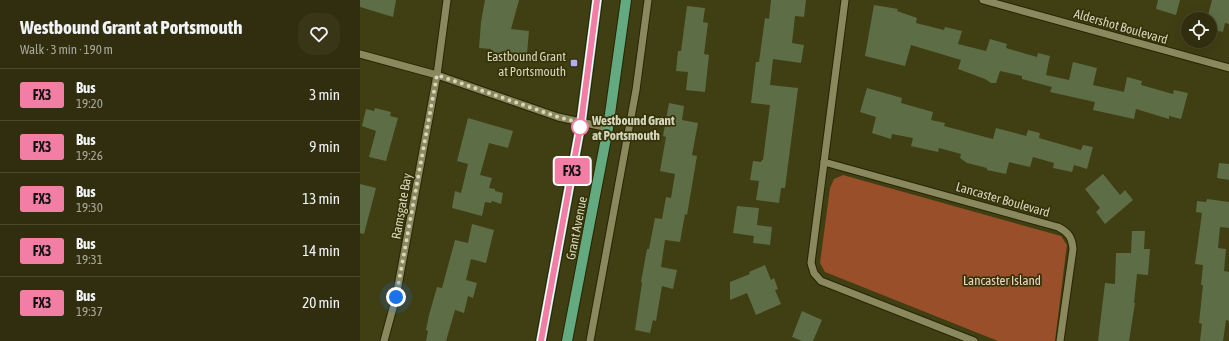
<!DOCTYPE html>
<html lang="en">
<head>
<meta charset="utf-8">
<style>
  :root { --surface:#302e0e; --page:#383617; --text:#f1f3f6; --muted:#a8a89e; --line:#4b4a2e }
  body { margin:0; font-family:"Asap Condensed",sans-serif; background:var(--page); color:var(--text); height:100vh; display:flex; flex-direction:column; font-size:15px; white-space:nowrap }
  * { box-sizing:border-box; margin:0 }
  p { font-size:13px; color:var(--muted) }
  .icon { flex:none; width:22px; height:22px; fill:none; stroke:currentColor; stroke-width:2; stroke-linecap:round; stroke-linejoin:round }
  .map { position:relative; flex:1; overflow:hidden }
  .sheet { display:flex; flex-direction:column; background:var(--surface); width:360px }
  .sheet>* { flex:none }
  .badge { padding:0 8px; border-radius:3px; font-size:14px; line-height:26px }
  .tools { position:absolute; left:821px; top:12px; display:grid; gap:8px }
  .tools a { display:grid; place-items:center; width:36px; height:36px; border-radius:50%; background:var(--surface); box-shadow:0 4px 16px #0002,0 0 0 1px var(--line); font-size:20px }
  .you { position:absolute; width:20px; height:20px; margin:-10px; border:3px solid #fff; border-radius:50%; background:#1a73e8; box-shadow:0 0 0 6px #1a73e833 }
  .map>.badge { position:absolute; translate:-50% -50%; box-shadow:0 0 0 2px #fff }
  .round { display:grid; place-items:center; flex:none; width:42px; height:42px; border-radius:16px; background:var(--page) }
  .headline { display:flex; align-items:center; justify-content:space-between; height:68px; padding:0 20px }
  h1 { font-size:19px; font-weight:700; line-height:30px }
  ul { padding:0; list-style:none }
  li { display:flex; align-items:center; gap:12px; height:52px; padding:0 20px; border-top:1px solid var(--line) }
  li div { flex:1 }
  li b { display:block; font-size:15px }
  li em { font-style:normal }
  li .badge { min-width:44px; font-weight:700; text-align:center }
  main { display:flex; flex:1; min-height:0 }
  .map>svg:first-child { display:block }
  .green { fill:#994f29 }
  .building { fill:#5d6d46 }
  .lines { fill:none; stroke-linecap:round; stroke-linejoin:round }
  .minor-casing { stroke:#262404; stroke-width:9 }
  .major-casing { stroke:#262404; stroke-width:12 }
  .minor { stroke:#8a895d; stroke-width:7 }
  .major { stroke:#64aa80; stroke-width:10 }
  .line-casing { stroke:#fff; stroke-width:9 }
  .line { stroke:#f27ea6; stroke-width:6 }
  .walk { stroke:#d6d6bf; stroke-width:4; stroke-dasharray:0 7.2 }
  .poi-dot { fill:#b2adf9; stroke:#353307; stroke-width:1.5 }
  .stop-dot { fill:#fff; stroke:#f27ea6; stroke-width:2 }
  .labels { text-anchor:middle; stroke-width:3.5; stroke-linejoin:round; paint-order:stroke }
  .street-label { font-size:13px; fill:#d6d6bf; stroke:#353307 }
  .poi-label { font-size:13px; fill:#d6d6bf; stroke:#353307; text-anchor:end }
  .stop-label { font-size:13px; font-weight:bold; fill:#d6d6bf; stroke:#353307; text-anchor:start }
  .park-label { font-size:13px; fill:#f1d6ca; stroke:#353307 }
</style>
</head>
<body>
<main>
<section class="sheet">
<div class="headline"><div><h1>Westbound Grant at Portsmouth</h1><p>Walk · 3 min · 190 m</p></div><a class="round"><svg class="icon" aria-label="heart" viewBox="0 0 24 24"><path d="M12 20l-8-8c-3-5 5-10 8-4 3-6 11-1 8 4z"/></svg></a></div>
<ul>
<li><span class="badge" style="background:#f27ea6;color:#111">FX3</span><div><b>Bus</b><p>19:20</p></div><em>3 min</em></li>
<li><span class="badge" style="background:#f27ea6;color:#111">FX3</span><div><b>Bus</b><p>19:26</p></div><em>9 min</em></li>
<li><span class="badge" style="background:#f27ea6;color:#111">FX3</span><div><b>Bus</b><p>19:30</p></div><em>13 min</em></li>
<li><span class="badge" style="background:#f27ea6;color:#111">FX3</span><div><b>Bus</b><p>19:31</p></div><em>14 min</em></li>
<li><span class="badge" style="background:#f27ea6;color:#111">FX3</span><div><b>Bus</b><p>19:37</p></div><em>20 min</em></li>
</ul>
</section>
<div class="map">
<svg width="869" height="341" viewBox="0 0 869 341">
  <rect width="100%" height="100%" fill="#403e13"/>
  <path class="green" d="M483 175 701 236 707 245 706 252 695 341H638L465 272 460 263 470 188 474 179Z"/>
  <g class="building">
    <path d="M0 0H36L33 17 0 7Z"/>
    <path d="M125 0H159L151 29 169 31 167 54 142 51 141 53 131 52V49L119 48 121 22Z"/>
    <path d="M411 0H446L444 17 435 16 432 43 444 45 441 63 413 59 410 85 438 88 425 188H421L419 203 396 200 399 181 390 180 393 161 401 162 402 160H403L410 105 391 103 396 62H399L405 18 409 19Z"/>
    <path d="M798 0H820L816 15 796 9Z"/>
    <path d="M852 0H869V24L865 23 863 32 850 29V19H847Z"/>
    <path d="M514 5 538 9 537 11 557 18 556 23 584 30 585 27 602 31 598 44 626 51 630 39 647 44 646 48 677 57 678 53 690 56 686 75 709 80 713 62 737 68 733 85 764 92 767 77 782 81 781 85 813 94 814 90 828 93 821 119 809 116V119L776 109 774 119 733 110 735 102 690 92 692 87 662 79V76L640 71 636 83H631L625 79 598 69 601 60 551 45 545 66 505 56Z"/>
    <path d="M327 6 345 8 343 22 348 23 344 54 349 55 345 92 326 90 328 72 316 71 318 51H321Z"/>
    <path d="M507 88 542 98 541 103 573 112 571 120 585 123 584 126 633 139 636 128 666 136 668 130 680 133 679 138 721 150 723 145 733 147 727 169 714 165 712 172 693 168 694 163 673 157 670 167 649 162 646 174 627 170V168L607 163 600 158 601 154 579 148 578 152 551 146 553 138 532 134 531 139 512 133 516 117 500 112Z"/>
    <path d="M309 103 324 106 322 120 338 123 332 155 337 156 327 215 325 214 320 242 305 240 301 267 317 270 313 289 302 286 296 321 293 320 290 333 275 330 282 283 281 282 287 249H289L295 218 302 219 306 197 311 198 315 174 300 171 306 137 303 136Z"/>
    <path d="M15 108 31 112 30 116 38 118 26 161 9 157 16 131 2 126 6 109 14 111Z"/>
    <path d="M108 118 153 131 148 148 129 143 120 175 132 178 129 188 135 189V191L143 193 141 204 132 201 131 203 125 202 122 216 92 208 95 191 101 193 108 164 97 161Z"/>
    <path d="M859 163 869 164V180L857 178Z"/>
    <path d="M743 174 760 195 765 190 773 200 745 224 736 212 740 208 725 189Z"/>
    <path d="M0 184 16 188 4 234 0 233Z"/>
    <path d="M847 199 869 202V228L860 227 858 248 866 249 864 271 869 272V321L866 320 863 341H840L842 324 839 323 843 285H841L843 265 835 264 842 213 836 212 837 201 846 202Z"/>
    <path d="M377 206 399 208 397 225 412 227 410 245 393 243 394 236 373 233Z"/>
    <path d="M112 224 134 230 126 263 111 259 106 280 117 283 113 298 108 296 104 313 95 310 86 341H66L68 331 66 330 69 315 77 287 82 288 95 240 108 243Z"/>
    <path d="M772 231H785L784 249H790L788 275 777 274 774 303H775L769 341H738L745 283 755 284 756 253H771Z"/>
    <path d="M405 265 411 280 414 278 418 289 415 290 421 304 396 315 387 293 370 300V282L390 274 389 272Z"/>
    <path d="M442 311 462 320 453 341H442L432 337Z"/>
  </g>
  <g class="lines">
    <g class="minor-casing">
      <g id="minor">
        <path d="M485 0 451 263 454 273 461 281 614 341"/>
        <path d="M623 0 869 68"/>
        <path d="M0 54 77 75 198 117 248 128"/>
        <path d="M464 162 698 227C708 232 712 237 713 249L700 341"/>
        <path d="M24 341 36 297 77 75 87 0"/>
        <path d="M230 341 276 90 288 0"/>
      </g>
    </g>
    <g class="major-casing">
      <g id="major">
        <path d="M181 341 221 123 237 0"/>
        <path d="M207 341 248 128 266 0"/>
      </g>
    </g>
    <use href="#minor" class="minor"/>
    <use href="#major" class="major"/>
  </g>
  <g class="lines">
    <g class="line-casing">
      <path id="line" d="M181 341 221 123 237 0"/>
    </g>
    <use href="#line" class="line"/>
    <path class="walk" d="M36 297 77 75 198 117 221 123 220 127"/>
  </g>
  <rect class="poi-dot" x="210" y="59" width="8" height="8" rx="2"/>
  <circle class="stop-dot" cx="220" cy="127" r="8"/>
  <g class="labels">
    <g class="street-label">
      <text transform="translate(761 26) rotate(16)" y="5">Aldershot Boulevard</text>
      <text transform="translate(643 199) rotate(16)" y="5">Lancaster Boulevard</text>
      <text transform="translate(41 206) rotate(-80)" y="5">Ramsgate Bay</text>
      <text transform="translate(216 228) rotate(-79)" y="5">Grant Avenue</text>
    </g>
    <g class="poi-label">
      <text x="206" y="61">Eastbound Grant<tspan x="206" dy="15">at Portsmouth</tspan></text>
    </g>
    <g class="stop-label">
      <text x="232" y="125">Westbound Grant<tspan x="232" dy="15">at Portsmouth</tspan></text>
    </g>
    <g class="park-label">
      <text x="642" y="285">Lancaster Island</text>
    </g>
  </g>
</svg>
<div class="tools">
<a><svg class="icon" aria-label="locate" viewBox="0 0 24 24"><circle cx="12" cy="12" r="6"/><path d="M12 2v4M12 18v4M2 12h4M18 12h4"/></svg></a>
</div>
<div class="you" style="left:36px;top:297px"></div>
<b class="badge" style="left:212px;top:171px;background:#f27ea6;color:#111">FX3</b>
</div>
</main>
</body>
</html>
